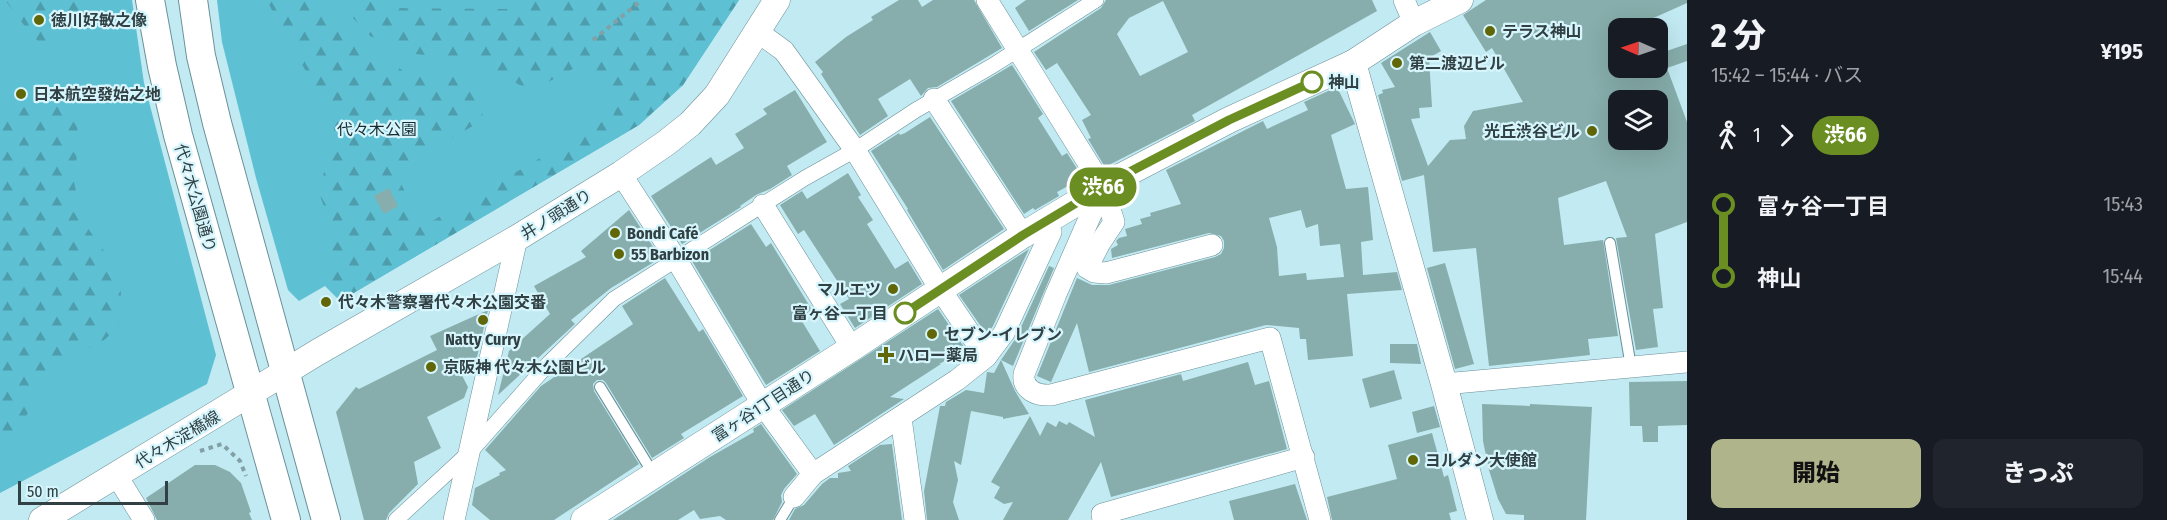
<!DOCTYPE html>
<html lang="ja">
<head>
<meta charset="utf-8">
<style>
  :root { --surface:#171b24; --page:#20242c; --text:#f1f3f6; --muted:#9ea1a6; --accent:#b0b48a }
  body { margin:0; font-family:"Fira Sans Condensed","Noto Sans JP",sans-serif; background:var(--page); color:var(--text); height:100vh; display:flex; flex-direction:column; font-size:22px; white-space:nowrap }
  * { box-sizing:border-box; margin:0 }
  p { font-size:20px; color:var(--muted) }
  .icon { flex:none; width:33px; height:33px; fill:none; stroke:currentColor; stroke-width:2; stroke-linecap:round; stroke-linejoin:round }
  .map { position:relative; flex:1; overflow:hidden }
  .panel { display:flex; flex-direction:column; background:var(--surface); width:480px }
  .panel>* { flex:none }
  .badge { padding:0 12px; border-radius:20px; font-size:21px; line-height:39px }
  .needle { width:39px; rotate:272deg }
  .controls { position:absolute; left:1608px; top:18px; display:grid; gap:12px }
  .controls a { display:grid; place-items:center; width:60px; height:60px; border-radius:12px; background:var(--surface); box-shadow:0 6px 24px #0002; font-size:30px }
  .scale { position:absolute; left:18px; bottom:15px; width:150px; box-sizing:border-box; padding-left:6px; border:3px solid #304043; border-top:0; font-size:16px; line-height:21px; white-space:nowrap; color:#304043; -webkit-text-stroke:4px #d6f5fc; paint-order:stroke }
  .map>.badge { position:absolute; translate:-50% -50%; box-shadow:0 0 0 3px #fff }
  .legs { display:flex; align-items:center; gap:9px; height:66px; padding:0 24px; font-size:20px }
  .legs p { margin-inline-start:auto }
  .headline { display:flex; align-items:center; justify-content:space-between; height:102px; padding:0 24px }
  h1 { font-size:33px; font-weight:800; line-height:45px }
  .action { display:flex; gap:12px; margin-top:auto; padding:12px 24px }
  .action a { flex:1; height:69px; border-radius:12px; background:var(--accent); color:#111; font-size:24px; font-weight:800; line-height:69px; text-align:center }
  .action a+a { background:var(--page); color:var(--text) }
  ul { padding:0 24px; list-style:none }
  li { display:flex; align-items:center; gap:21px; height:72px; font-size:22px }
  li i { display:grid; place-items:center; width:9px; height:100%; margin:0 8px; background:currentColor }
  li i::after { content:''; width:15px; height:15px; margin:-8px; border:4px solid; border-radius:50%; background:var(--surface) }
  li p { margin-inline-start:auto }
  li:first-child i { background:linear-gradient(#0000 50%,currentColor 0) }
  li:last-child i { background:linear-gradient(currentColor 50%,#0000 0) }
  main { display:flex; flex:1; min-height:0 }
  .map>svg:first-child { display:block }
  .green { fill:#5ec0d3 }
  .forest { fill:url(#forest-firs) }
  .building { fill:#87aeac; fill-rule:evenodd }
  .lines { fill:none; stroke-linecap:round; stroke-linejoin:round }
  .service-casing { stroke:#6b9098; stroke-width:12 }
  .pedestrian-casing { stroke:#6b9098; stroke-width:16 }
  .minor-casing { stroke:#6b9098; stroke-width:22 }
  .tertiary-casing { stroke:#6b9098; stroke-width:27 }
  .secondary-casing { stroke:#6b9098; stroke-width:30 }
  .path { stroke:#82a0a6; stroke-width:4; stroke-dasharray:4.5 4.5; stroke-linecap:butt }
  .service { stroke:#fff; stroke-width:10 }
  .pedestrian { stroke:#fff; stroke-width:15 }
  .minor { stroke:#fff; stroke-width:21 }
  .tertiary { stroke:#fff; stroke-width:26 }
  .secondary { stroke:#fff; stroke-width:28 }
  .line-1-casing { stroke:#fff; stroke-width:14 }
  .line-1 { stroke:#6b8e23; stroke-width:9 }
  .poi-dot { fill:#616707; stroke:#d6f5fc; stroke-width:2 }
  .stop-1-dot { fill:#fff; stroke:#6b8e23; stroke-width:3 }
  .labels { text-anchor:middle; stroke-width:4.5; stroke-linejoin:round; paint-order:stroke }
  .poi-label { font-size:16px; font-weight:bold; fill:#304043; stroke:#d6f5fc; text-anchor:start }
  .stop-label { font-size:16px; font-weight:bold; fill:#304043; stroke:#d6f5fc; text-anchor:start }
  .park-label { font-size:16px; fill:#182d31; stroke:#d6f5fc }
  .street-label { font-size:16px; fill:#304043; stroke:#d6f5fc }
</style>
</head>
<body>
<main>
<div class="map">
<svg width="1687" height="520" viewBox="0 0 1687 520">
  <defs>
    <pattern id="forest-firs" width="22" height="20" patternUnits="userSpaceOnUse" patternTransform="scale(1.5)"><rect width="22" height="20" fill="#5ec0d3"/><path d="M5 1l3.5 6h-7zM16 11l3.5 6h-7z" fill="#4e9dad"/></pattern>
  </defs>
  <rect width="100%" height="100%" fill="#c2eaf2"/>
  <g class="green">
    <path d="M0 0H132L144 83 216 355 207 384 0 493Z"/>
    <path d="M217 0H739L683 85 639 125 340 301 325 286 299 301 288 290 256 178 222 42Z"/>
  </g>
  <g class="forest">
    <path d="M5 0H84C75 23 70 37 46 47L33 37Z"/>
    <path d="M267 0H311L319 11 409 75 478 77 483 120 395 171 422 227 614 115 588 61 531 91 471 59 415 54 370 36 336 0H376L385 8 506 9 527 0H739L683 85 639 125 340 301 323 279 335 236 319 193 336 121 283 33Z"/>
    <path d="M40 101 67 106 76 116 79 146 73 177 82 220 109 258 120 285 123 315 116 329 101 343 71 355 45 374 12 448 0 457V124L14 111Z"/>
  </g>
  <g class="building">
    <path d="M899 0H918L922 7 933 0H974L1002 48 937 87 928 88 921 96 910 79 878 99 888 116 860 135 821 74 823 72 815 62 846 37 873 20 871 17Z"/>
    <path d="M1026 0H1078L1029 31 1015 8Z"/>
    <path d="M1106 0H1372L1377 11 1192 115 1195 121 1105 167 1088 139 1091 138 1082 120 1091 115 1057 63 1046 70 1034 52 1101 8ZM1163 1 1188 52 1140 76 1117 34 1129 18Z"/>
    <path d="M1486 0H1687V3L1649 20 1652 28H1618V68H1658V54L1687 44V61L1667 68 1687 122V222L1655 234 1663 308 1653 309 1658 347 1636 350 1616 238 1627 237 1606 181 1558 198 1564 245 1603 240 1618 336 1588 339 1590 355 1489 366 1476 248 1433 252 1424 175 1402 181 1378 95 1383 93 1382 90 1395 87 1381 63 1430 32 1441 51 1429 58 1432 107 1419 108 1420 118 1411 119 1428 166 1450 140 1466 139 1464 126 1473 111 1523 102 1492 48 1486 52 1463 15ZM1618 100H1658V140H1618Z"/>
    <path d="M1012 65 1043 114 1038 118 1062 156 1067 153 1083 178 1057 192 1059 196 1035 210 1033 208 1024 214 951 101Z"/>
    <path d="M1337 87 1355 124 1331 135 1346 189 1368 187 1373 240 1361 242 1363 275 1397 272 1402 290 1347 294 1353 356 1308 360 1306 339H1300L1299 328 1266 325 1089 372 1077 323 1051 382 1037 376 1077 278 1092 285H1109L1215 257 1221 254 1224 248V241L1221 236 1209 233 1112 258 1111 249 1118 245 1116 241 1119 238 1127 236 1125 229 1142 224 1140 219 1151 216 1150 213 1181 204 1166 170 1263 121 1267 129 1308 110 1304 102ZM1301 210 1306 228 1318 224 1320 246 1340 244 1344 277 1307 280 1306 273 1279 276 1277 247 1269 218Z"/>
    <path d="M795 90 827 142 787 166 792 175 770 189 756 195 740 206 741 207 682 244 651 196 711 157 716 165 744 148 735 134 767 114 763 109Z"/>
    <path d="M930 117 1004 229 943 270 907 210 908 209 871 151 899 133 900 135 905 133Z"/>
    <path d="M848 173 861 195 858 197 873 220 867 224 895 269 908 261 922 284 855 328 840 304 849 299 804 230 798 234 780 205 802 191 807 199Z"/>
    <path d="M389 188 398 206 384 214 374 196Z"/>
    <path d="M629 210 659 256 653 260 654 262 611 288 571 320 575 324 498 395 509 351 550 314 534 286 586 257 581 251Z"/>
    <path d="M751 224 766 247 771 243 812 310 800 318 820 351 766 385 692 261Z"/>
    <path d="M1029 249 993 326 987 335 959 295Z"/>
    <path d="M1445 263 1474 364 1455 369 1427 268Z"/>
    <path d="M1049 266 1054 268 1013 366 1001 360 1016 338Z"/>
    <path d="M665 278 699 332 703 329 743 396 681 434 684 438 652 458 606 383 603 380H597L593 384 594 391 639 464 554 520H490L472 505 475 488 500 475 499 473 506 470 485 450 541 386 633 324 622 306Z"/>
    <path d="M938 309 966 350 939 364H941L890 397 904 399 834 445 815 414 794 426 782 410Z"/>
    <path d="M488 310 477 357 457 366 468 387 464 398 427 417 441 448 414 462 418 484 389 513 386 520H364L336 412 356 387 359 389 437 350 430 336Z"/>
    <path d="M1390 344H1417L1421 364 1390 363Z"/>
    <path d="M1001 360 1015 391 1029 414 1003 419V417L971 411 961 465 954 461 958 480 953 502 959 520H927L924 491 940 406H945L946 402 966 390 984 393 987 372 994 373Z"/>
    <path d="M1248 362 1255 385 1269 381 1287 449 1111 497 1101 462 1068 520H1003L1013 502 1004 504 994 498 1000 487 991 482 1030 416 1040 436 1047 422 1056 427 1059 421 1067 425 1069 422 1095 437 1085 400 1181 374 1183 381Z"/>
    <path d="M1394 370 1402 399 1370 408 1362 379Z"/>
    <path d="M1687 381V425L1658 426V442H1643L1642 426H1630L1629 382Z"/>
    <path d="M1482 404 1530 406V404L1592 407 1586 520H1524V515L1506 514 1498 499 1489 470 1483 441Z"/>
    <path d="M1434 406 1440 427 1417 433 1412 412Z"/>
    <path d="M761 424 797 474 784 489 781 495 782 502 773 520H726L720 516 700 519 694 510 678 520H613L710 457 754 432 753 429Z"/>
    <path d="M1432 433 1444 477 1448 475 1457 511 1449 513 1451 520H1332L1327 497 1397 479 1388 445Z"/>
    <path d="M892 444 902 520H789L795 509 804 505 822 484 830 478H838V473L851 471 848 466 880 445Z"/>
    <path d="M195 465H215L230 472 241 483 251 512 249 513 252 520H157L146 498Z"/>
    <path d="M1295 484 1307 520H1234L1229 501Z"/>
  </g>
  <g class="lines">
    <g class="service-casing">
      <g id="service">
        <path d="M1610 243 1631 367"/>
        <path d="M600 387 654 475"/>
        <path d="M780 520 794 497"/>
      </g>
    </g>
    <g class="pedestrian-casing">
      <path id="pedestrian" d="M396 520 471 451 549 363 614 299 805 178 855 150 916 110 992 66 1096 0"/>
    </g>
    <g class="minor-casing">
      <g id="minor">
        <path d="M987 0 1103 187 1114 222 1100 243 1087 268 1094 272 1106 273 1212 245"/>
        <path d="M1404 0 1414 23"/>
        <path d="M758 32 784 51 855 150 940 289 986 357"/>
        <path d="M934 99 1023 235"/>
        <path d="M621 174 676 259 762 404 813 474"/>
        <path d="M1103 187 1056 294 1024 374C1022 390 1037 396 1051 395L1270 338 1320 520"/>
        <path d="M763 205 852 348"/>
        <path d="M1444 384 1687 362"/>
        <path d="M901 418 915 520"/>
        <path d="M117 476 144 520"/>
        <path d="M794 497 813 474 957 380 986 357 1004 333 1051 232 1046 222"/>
        <path d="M454 520 517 238"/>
        <path d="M1103 520 1102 514 1304 457"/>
      </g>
    </g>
    <g class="tertiary-casing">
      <g id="tertiary">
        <path d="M1353 63 1444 384 1480 520"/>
        <path d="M42 520 318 352 517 238 621 174 666 143 690 124 717 95 777 0"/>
        <path d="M584 520 852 348 1023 235 1118 178 1229 120 1353 63 1414 23 1460 0"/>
      </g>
    </g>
    <g class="secondary-casing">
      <g id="secondary">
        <path d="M150 0 162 66 178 135 286 520"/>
        <path d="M193 0 201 56 217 123 326 520"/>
      </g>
    </g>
    <g class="path">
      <path d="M593 40 642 0"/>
      <path d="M200 451 222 444 240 461 246 476"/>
    </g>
    <use href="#service" class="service"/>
    <use href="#pedestrian" class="pedestrian"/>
    <use href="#minor" class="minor"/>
    <use href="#tertiary" class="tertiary"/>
    <use href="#secondary" class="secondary"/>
  </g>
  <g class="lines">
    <g class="line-1-casing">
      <path id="line-1" d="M905 313 1023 235 1118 178 1229 120 1312 82"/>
    </g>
    <use href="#line-1" class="line-1"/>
  </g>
  <g class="poi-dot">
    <circle cx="39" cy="20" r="6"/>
    <circle cx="1490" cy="31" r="6"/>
    <circle cx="1397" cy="63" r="6"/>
    <circle cx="21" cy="94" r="6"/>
    <circle cx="1592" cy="131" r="6"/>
    <circle cx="615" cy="233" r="6"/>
    <circle cx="619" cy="254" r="6"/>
    <circle cx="893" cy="289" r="6"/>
    <circle cx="326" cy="302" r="6"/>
    <circle cx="483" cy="320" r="6"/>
    <circle cx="932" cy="334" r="6"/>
    <path d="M883 346h6v6h6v6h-6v6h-6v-6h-6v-6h6z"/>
    <circle cx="431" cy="367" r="6"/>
    <circle cx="1413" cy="460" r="6"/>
  </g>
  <g class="stop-1-dot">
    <circle cx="1312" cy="82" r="10"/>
    <circle cx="905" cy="313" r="10"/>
  </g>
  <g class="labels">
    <g class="poi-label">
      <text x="51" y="26">徳川好敏之像</text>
      <text x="1502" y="37">テラス神山</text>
      <text x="1409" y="69">第二渡辺ビル</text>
      <text x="33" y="100">日本航空發始之地</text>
      <text x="1580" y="137" text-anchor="end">光丘渋谷ビル</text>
      <text x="627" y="239">Bondi Café</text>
      <text x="631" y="260">55 Barbizon</text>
      <text x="881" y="295" text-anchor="end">マルエツ</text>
      <text x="338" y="308">代々木警察署代々木公園交番</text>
      <text x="944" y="340">セブン-イレブン</text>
      <text x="483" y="345" text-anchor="middle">Natty Curry</text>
      <text x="898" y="361">ハロー薬局</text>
      <text x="443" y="373">京阪神 代々木公園ビル</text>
      <text x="1425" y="466">ヨルダン大使館</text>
    </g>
    <g class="stop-label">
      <text x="1328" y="88">神山</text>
      <text x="888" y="319" text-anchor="end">富ヶ谷一丁目</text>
    </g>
    <g class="park-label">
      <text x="377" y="135">代々木公園</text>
    </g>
    <g class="street-label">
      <text transform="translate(196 198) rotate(74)" y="6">代々木公園通り</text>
      <text transform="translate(556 214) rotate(-32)" y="6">井ノ頭通り</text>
      <text transform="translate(763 405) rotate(-33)" y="6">富ヶ谷1丁目通り</text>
      <text transform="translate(177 439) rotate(-31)" y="6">代々木淀橋線</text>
    </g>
  </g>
</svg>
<div class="controls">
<a><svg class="needle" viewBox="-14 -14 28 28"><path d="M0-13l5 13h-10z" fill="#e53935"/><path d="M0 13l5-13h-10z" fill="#9ea1a6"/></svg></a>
<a><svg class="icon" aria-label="layers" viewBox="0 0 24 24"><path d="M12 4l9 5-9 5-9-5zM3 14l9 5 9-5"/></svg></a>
</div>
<div class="scale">50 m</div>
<b class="badge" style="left:1103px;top:187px;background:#6b8e23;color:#fff">渋66</b>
</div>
<section class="panel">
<div class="headline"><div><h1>2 分</h1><p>15:42 – 15:44 · バス</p></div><b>¥195</b></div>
<div class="legs"><svg class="icon" aria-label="walk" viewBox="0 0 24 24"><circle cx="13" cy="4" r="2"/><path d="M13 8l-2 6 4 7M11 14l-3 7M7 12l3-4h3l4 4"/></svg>1<svg class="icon" aria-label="forward" viewBox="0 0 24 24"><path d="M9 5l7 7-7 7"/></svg><b class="badge" style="background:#6b8e23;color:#fff">渋66</b></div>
<ul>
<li><i style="color:#6b8e23"></i><b>富ヶ谷一丁目</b><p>15:43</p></li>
<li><i style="color:#6b8e23"></i><b>神山</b><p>15:44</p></li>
</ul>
<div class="action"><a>開始</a><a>きっぷ</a></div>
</section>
</main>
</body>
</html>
